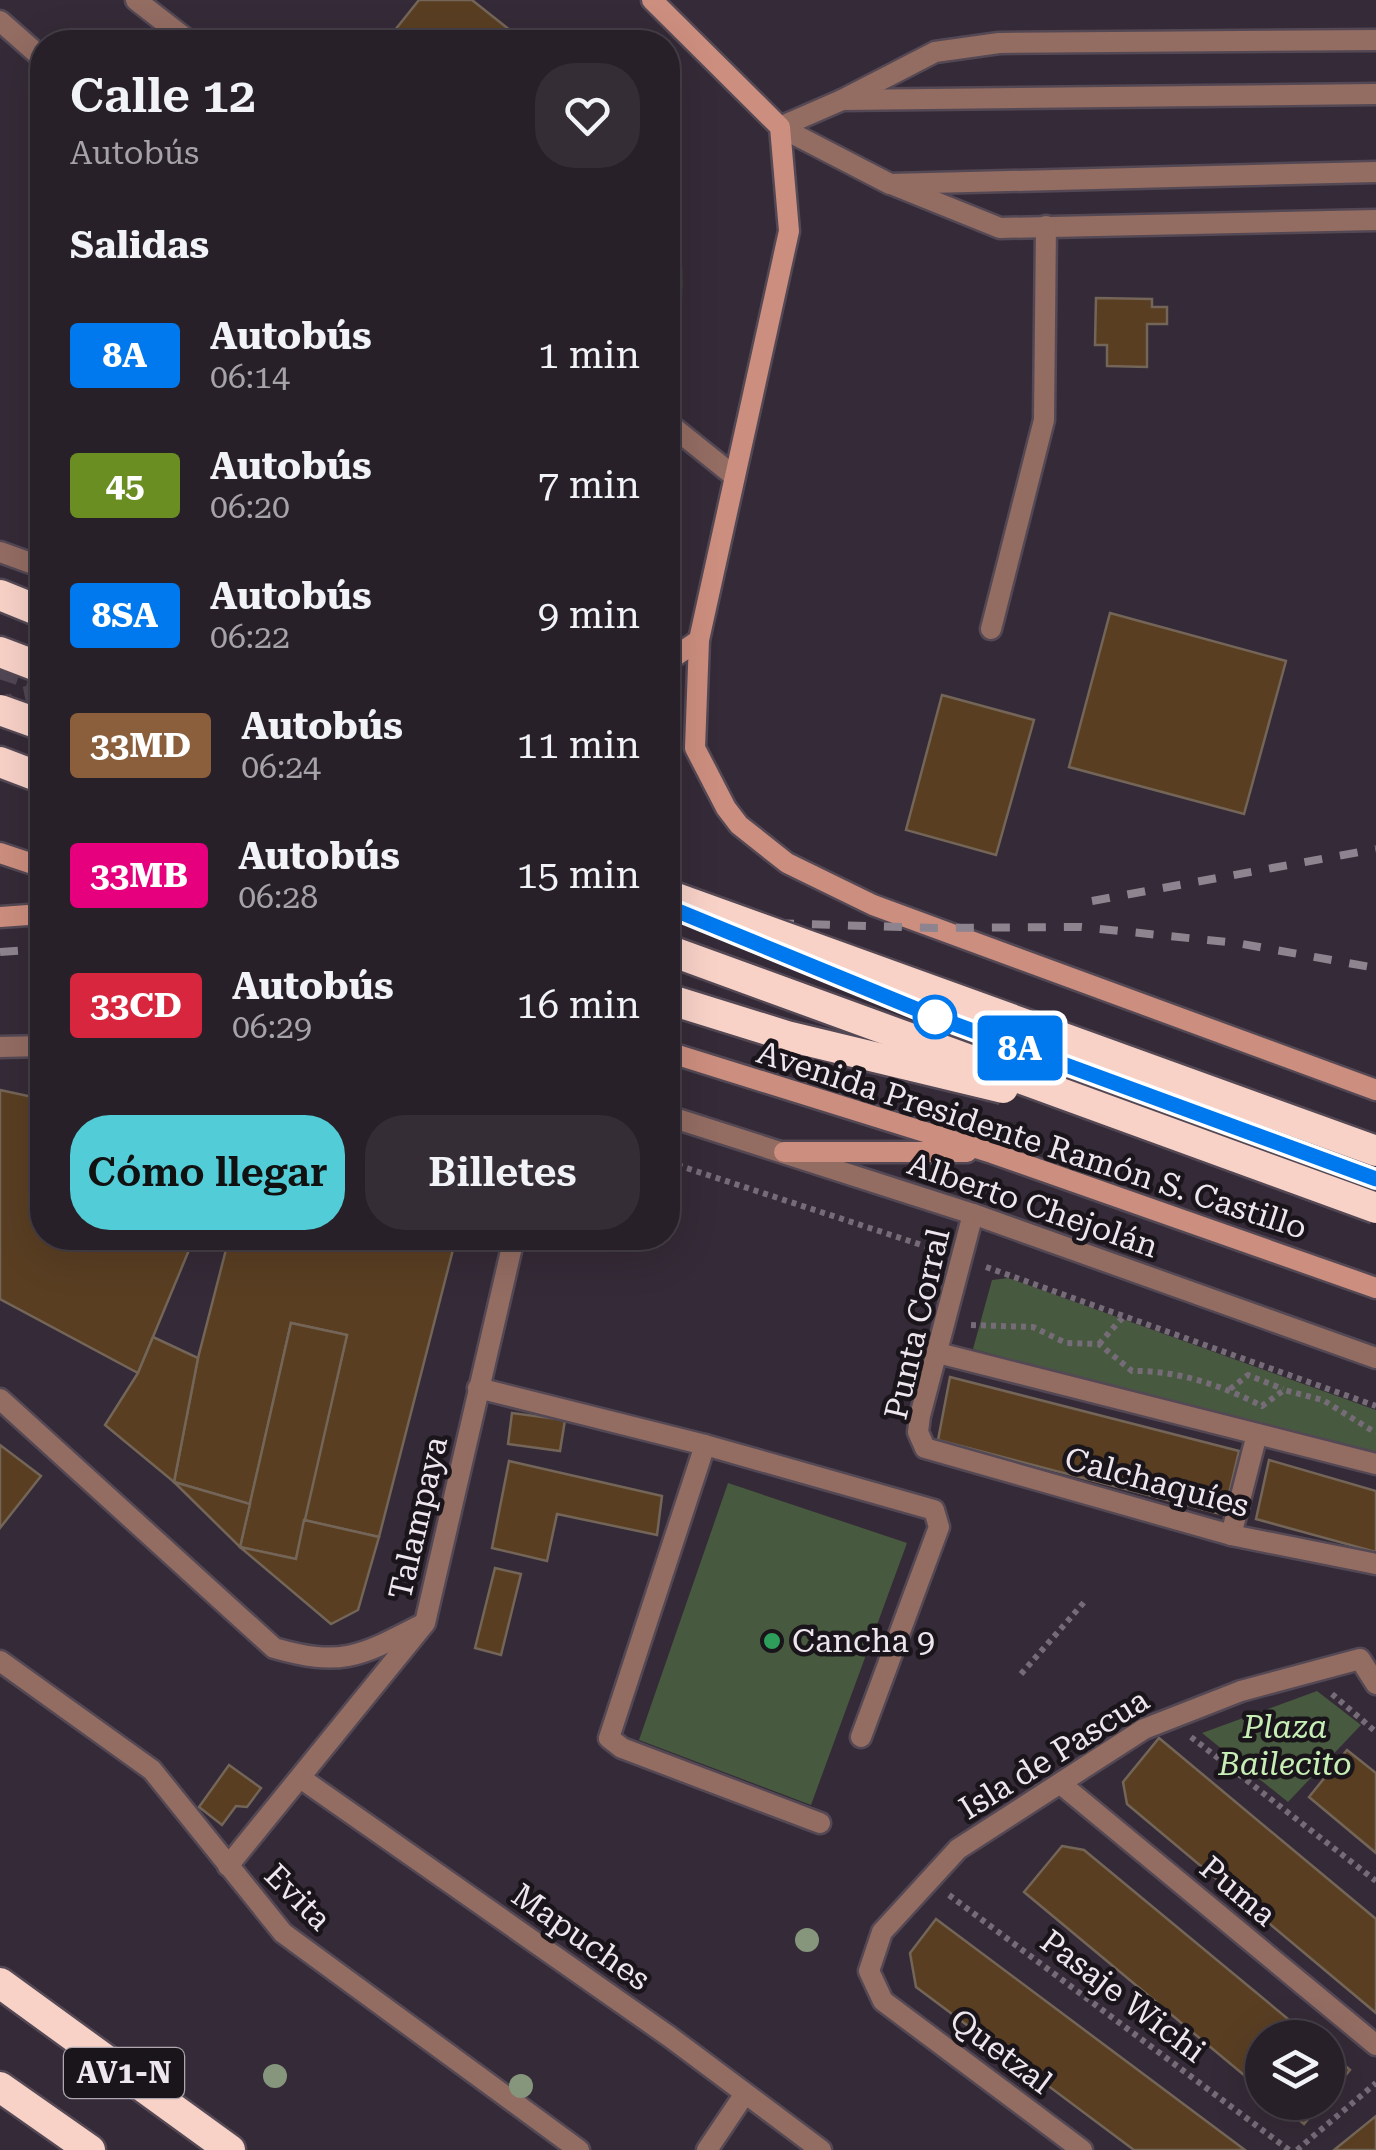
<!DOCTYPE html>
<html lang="es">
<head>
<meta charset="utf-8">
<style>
  :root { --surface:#282029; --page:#342d35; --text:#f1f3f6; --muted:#a5a3a8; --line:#443e46; --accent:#52ccd6 }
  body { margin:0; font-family:"Roboto Serif",serif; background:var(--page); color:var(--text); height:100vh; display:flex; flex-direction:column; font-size:38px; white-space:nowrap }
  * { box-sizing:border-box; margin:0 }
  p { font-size:32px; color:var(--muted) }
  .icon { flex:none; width:55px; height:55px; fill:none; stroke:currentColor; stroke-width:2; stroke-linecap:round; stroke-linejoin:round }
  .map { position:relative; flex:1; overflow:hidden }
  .drawer { position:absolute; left:30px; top:30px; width:650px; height:1220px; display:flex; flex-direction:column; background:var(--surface); border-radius:40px; box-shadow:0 10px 40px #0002,0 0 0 2px var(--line) }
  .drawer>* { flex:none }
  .badge { padding:0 20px; border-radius:8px; font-size:35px; line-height:65px }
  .buttons { position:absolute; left:1245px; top:2020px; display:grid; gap:20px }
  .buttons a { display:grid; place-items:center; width:100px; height:100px; border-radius:50%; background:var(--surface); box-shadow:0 10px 40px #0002,0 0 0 2px var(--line); font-size:50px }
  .map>.badge { position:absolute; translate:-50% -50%; box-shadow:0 0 0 5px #fff }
  h2 { padding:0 40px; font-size:38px; line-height:90px }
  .round { display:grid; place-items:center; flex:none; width:105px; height:105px; border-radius:40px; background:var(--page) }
  .summary { display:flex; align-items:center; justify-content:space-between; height:170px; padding:0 40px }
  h1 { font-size:48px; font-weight:600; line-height:75px }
  .button { display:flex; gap:20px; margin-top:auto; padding:20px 40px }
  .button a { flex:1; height:115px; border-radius:40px; background:var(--accent); color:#111; font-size:40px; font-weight:600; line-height:115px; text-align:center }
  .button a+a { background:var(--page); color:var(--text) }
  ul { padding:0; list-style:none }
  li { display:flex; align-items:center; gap:30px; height:130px; padding:0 40px }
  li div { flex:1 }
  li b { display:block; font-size:38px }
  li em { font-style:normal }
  li .badge { min-width:110px; font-weight:700; text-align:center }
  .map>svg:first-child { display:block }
  .green { fill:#47593f }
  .building { fill:#593e22; stroke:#736557; stroke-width:2.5 }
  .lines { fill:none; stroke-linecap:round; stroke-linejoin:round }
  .secondary-tunnel { stroke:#514653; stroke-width:20; stroke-dasharray:20 10; stroke-linecap:butt }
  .service-casing { stroke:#534854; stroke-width:25 }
  .minor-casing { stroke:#534854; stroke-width:25 }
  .tertiary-casing { stroke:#534854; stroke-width:25 }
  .secondary-casing { stroke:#534854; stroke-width:25 }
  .motorway-casing { stroke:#534854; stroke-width:35 }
  .path { stroke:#766c78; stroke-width:6; stroke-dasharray:5 5; stroke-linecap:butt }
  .service { stroke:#936c62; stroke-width:20 }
  .minor { stroke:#936c62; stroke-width:20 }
  .tertiary { stroke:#936c62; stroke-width:20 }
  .secondary { stroke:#cc8e7e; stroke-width:20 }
  .motorway { stroke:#f8d1c7; stroke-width:30 }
  .rail { stroke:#8d848f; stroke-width:8; stroke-dasharray:18 18; stroke-linecap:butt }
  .motorway-bridge-casing { stroke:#534854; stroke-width:35; stroke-linecap:butt }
  .motorway-bridge { stroke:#f8d1c7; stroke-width:30 }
  .tree { fill:#85967c }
  .line-casing { stroke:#fff; stroke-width:22 }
  .line { stroke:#0079ef; stroke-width:15 }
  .stop-dot { fill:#fff; stroke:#0079ef; stroke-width:5 }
  .leisure-dot { fill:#2e9e5b; stroke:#1a151b; stroke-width:4 }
  .labels { text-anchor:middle; stroke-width:9; stroke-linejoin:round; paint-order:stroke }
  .shield { fill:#1a151b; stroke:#aea7af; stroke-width:2.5 }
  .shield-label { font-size:30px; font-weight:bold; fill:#eee6ef }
  .street-label { font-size:32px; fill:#eee6ef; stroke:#1a151b }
  .poi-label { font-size:32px; fill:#eee6ef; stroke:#1a151b; text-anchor:start }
  .park-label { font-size:32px; font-style:italic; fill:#c7eeb5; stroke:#1a151b }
</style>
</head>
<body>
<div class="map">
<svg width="1376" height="2150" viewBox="0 0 1376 2150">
  <rect width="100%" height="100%" fill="#352a37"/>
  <g class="green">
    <path d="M668 180C689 242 682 310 678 374L668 366Z"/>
    <path d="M1008 1278 1376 1410V1459L973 1349 992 1280Z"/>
    <path d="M728 1483 907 1543 811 1805 639 1740Z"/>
    <path d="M1317 1691 1361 1725 1288 1802 1202 1733Z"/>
  </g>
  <g class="building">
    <path d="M419 0H472L525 42H401L391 35Z"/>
    <path d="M1096 298 1152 299V307H1167V324H1147V367L1107 366V345H1095Z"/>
    <path d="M1110 613 1286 661 1244 814 1069 767Z"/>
    <path d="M942 695 1034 720 996 855 906 830Z"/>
    <path d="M0 1090 42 1099V1238H194L138 1373 0 1299Z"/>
    <path d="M229 1238H456L379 1537 304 1520 347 1335 291 1323 250 1504 174 1482 198 1358Z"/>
    <path d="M291 1323 347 1335 296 1559 240 1547Z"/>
    <path d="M153 1337 198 1358 174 1482 105 1425 138 1373Z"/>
    <path d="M950 1377 1239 1451 1224 1515 938 1440Z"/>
    <path d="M512 1413 565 1420 560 1451 508 1444Z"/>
    <path d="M0 1445 41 1476 0 1528Z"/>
    <path d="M1269 1460 1376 1491V1552L1256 1519Z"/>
    <path d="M509 1461 662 1496 657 1535 557 1514 547 1561 492 1548Z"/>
    <path d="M174 1482 250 1504 240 1547Z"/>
    <path d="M304 1520 379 1537 358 1610 331 1624 240 1547 296 1559Z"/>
    <path d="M495 1568 521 1574 501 1655 475 1648Z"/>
    <path d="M1159 1738 1376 1919V2013L1127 1804 1123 1782Z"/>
    <path d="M1347 1750 1376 1773V1853L1309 1797Z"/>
    <path d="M229 1765 261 1788 247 1807 236 1806 222 1825 199 1807Z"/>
    <path d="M1062 1846 1084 1850 1311 2038H1262V2090L1024 1892Z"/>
    <path d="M936 1919 1245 2150H1134L916 1987 910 1953Z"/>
    <path d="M1328 2051 1350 2070 1328 2096Z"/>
    <path d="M1277 2102H1322L1304 2124Z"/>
    <path d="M1376 2116V2150H1334Z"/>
  </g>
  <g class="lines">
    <g class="secondary-tunnel">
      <path d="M0 669 42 683"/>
      <path d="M0 713 22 697 42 693"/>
      <path d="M738 935 938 1018 1376 1179"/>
    </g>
    <g class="service-casing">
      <g id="service">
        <path d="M0 21 42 58"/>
        <path d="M842 100 935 52 999 43 1376 40"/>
        <path d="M891 184 1000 228 1376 220"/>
        <path d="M991 629 1044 420 1046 226"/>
        <path d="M938 1353 1376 1464"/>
        <path d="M478 1388 705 1445 934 1510 939 1527 861 1737"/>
        <path d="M705 1445 609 1738 622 1748 820 1823"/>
        <path d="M1231 1535 1257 1434"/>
      </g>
    </g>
    <g class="minor-casing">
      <g id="minor">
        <path d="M136 0 190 42"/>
        <path d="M780 127 890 184 1376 172"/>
        <path d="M780 127 842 100 1376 94"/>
        <path d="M668 423 734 476"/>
        <path d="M0 552 42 567"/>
        <path d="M0 1047 42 1046"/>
        <path d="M973 1214 920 1416 918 1432 925 1448 1231 1535 1376 1564"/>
        <path d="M0 1399 274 1648C341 1667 359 1657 419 1626"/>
        <path d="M0 1661 152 1770 283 1933 579 2150"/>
        <path d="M302 1779 670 2037 821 2150"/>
        <path d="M1061 1784 1376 2045"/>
        <path d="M228 1866 425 1623 514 1238"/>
        <path d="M707 2150 744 2095"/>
        <path d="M1082 2150 883 2001 869 1971 882 1932 958 1849 1144 1729 1241 1691 1360 1659 1376 1684"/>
      </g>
    </g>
    <g class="tertiary-casing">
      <path id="tertiary" d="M668 1116 973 1214 1376 1358"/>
    </g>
    <g class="secondary-casing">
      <g id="secondary">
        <path d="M652 0 780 127 789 231 699 640 695 748 726 808 739 825 787 863 873 905 1376 1090"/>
        <path d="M668 661 699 640"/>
        <path d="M0 853 42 867"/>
        <path d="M0 917 42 914"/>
        <path d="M668 1052 992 1153 1376 1288"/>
        <path d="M784 1152H967"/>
      </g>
    </g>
    <g class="motorway-casing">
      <g id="motorway">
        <path d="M0 595 42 612"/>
        <path d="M0 652 42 668"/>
        <path d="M0 762 42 778"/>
        <path d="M0 1983 230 2150"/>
        <path d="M0 2087 90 2150"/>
      </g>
    </g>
    <g class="path">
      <path d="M668 1162 937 1250"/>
      <path d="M986 1267 1376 1406"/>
      <path d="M971 1325 1033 1327 1066 1343 1099 1344 1132 1371C1177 1370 1223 1386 1262 1406L1284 1390 1323 1400 1376 1433"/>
      <path d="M1099 1344 1124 1316"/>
      <path d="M1230 1389 1248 1375 1283 1389"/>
      <path d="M1021 1674 1086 1600"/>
      <path d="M1332 1694 1376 1732"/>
      <path d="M1191 1737 1376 1881"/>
      <path d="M949 1895 1289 2150"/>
      <path d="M1297 2150 1376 2083"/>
    </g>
    <use href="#service" class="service"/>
    <use href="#minor" class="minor"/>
    <use href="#tertiary" class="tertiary"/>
    <use href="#secondary" class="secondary"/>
    <use href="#motorway" class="motorway"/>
    <g class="rail">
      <path d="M1092 901 1376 849"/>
      <path d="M668 920 934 928 1081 927 1237 943 1376 968"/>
      <path d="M0 952 42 949"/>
    </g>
    <g class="motorway-bridge-casing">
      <g id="motorway-bridge">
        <path d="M0 710 42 725"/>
        <path d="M668 895 1376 1151"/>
        <path d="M668 950 1376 1208"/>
        <path d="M668 999 787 1036 1003 1088"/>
      </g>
    </g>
    <use href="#motorway-bridge" class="motorway-bridge"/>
  </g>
  <g class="tree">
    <circle cx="807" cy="1940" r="12"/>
    <circle cx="275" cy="2076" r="12"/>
    <circle cx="521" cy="2086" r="12"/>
  </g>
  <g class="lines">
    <g class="line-casing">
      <path id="line" d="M668 907 938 1018 1376 1179"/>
    </g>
    <use href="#line" class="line"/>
  </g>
  <circle class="stop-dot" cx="935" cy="1017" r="20"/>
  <circle class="leisure-dot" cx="772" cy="1641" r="10"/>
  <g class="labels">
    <rect class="shield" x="64" y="2048" width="120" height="50" rx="8"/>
    <g class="shield-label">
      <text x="124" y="2083">AV1-N</text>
    </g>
    <g class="street-label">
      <text transform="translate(1032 1140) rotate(18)" y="11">Avenida Presidente Ramón S. Castillo</text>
      <text transform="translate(1033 1205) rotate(19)" y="11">Alberto Chejolán</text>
      <text transform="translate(917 1324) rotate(-77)" y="11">Punta Corral</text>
      <text transform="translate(1157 1482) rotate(15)" y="11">Calchaquíes</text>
      <text transform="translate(418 1518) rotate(-77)" y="11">Talampaya</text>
      <text transform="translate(1054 1754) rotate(-32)" y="11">Isla de Pascua</text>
      <text transform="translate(1238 1891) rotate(40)" y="11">Puma</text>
      <text transform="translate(298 1897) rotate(45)" y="11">Evita</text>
      <text transform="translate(581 1937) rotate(35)" y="11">Mapuches</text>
      <text transform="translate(1123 1996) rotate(37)" y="11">Pasaje Wichi</text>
      <text transform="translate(1001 2051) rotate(37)" y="11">Quetzal</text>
    </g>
    <g class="poi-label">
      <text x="792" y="1652">Cancha 9</text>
    </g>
    <g class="park-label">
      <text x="1285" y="1738">Plaza<tspan x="1285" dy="37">Bailecito</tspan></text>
    </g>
  </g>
</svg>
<div class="buttons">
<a><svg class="icon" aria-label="layers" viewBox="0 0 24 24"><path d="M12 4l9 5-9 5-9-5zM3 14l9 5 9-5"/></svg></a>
</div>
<b class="badge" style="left:1020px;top:1048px;background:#0079ef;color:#fff">8A</b>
<section class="drawer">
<div class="summary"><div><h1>Calle 12</h1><p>Autobús</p></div><a class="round"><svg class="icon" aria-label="heart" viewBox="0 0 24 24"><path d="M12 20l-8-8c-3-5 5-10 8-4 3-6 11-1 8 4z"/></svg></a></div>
<h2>Salidas</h2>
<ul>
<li><span class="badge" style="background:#0079ef;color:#fff">8A</span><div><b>Autobús</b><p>06:14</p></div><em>1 min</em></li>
<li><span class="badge" style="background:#6b8e23;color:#fff">45</span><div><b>Autobús</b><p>06:20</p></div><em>7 min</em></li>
<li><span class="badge" style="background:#0079ef;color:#fff">8SA</span><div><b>Autobús</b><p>06:22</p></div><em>9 min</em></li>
<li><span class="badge" style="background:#8b5e3c;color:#fff">33MD</span><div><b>Autobús</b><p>06:24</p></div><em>11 min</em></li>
<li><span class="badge" style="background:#e6007e;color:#fff">33MB</span><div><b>Autobús</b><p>06:28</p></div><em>15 min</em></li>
<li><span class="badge" style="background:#d7263d;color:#fff">33CD</span><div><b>Autobús</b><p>06:29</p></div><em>16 min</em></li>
</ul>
<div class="button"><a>Cómo llegar</a><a>Billetes</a></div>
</section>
</div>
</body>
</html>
